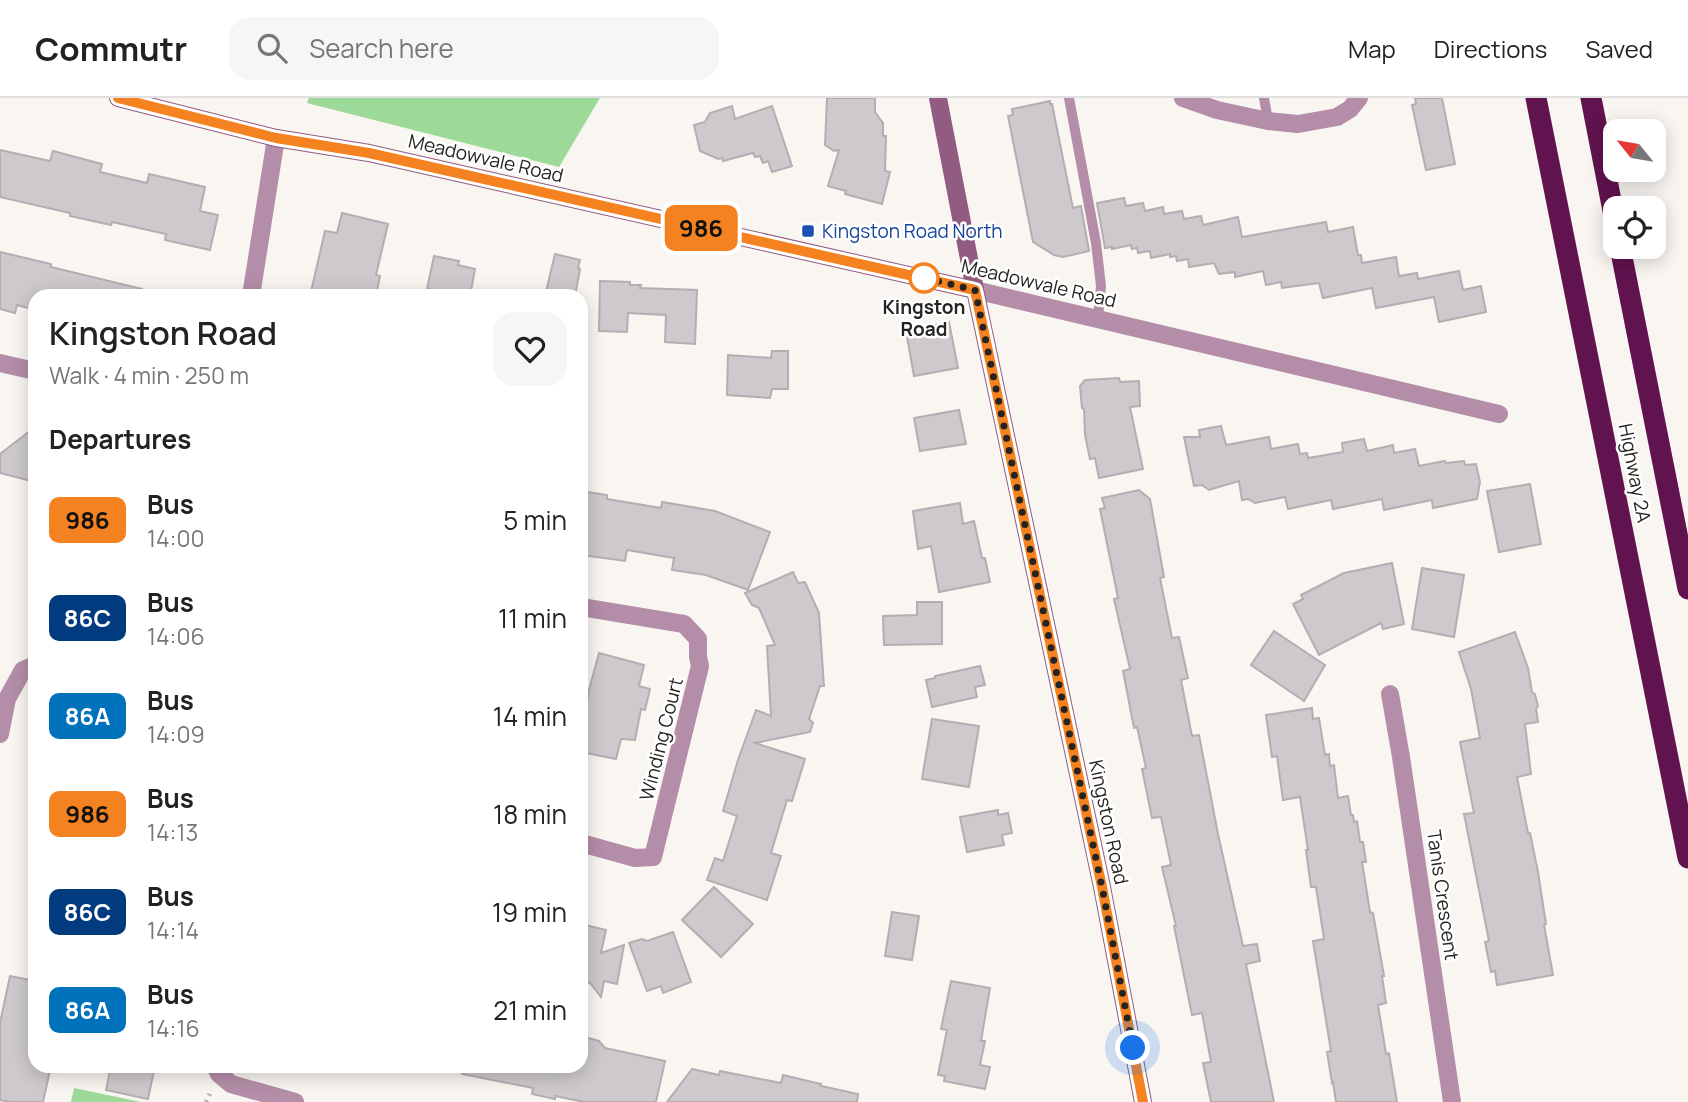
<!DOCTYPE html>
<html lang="en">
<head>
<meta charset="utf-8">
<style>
  :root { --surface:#fff; --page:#f6f6f6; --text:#222; --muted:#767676; --line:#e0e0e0 }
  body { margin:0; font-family:Manrope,sans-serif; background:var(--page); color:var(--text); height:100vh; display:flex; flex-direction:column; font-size:26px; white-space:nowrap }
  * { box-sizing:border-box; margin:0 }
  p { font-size:23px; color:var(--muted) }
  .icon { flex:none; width:38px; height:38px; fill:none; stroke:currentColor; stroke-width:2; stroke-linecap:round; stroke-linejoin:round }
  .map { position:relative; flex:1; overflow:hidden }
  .panel { position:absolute; left:28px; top:191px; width:560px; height:784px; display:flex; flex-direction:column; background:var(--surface); border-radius:21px; box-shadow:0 4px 18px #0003 }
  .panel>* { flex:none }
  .badge { padding:0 14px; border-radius:10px; font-size:24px; line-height:46px }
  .needle { width:46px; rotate:300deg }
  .tools { position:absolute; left:1603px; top:21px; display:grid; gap:14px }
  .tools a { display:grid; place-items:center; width:63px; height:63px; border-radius:14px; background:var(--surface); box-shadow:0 4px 18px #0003; font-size:35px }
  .you { position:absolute; width:35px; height:35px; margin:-18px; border:5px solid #fff; border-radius:50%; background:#1a73e8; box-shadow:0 0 0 10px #1a73e833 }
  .map>.badge { position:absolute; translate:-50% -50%; box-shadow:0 0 0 4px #fff }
  h2 { padding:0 21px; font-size:26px; line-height:63px }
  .round { display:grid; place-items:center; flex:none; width:74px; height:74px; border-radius:21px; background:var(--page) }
  .overview { display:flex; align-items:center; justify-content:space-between; height:119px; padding:0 21px }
  h1 { font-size:33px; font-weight:600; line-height:52px }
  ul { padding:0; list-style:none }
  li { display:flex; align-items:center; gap:21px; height:98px; padding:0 21px }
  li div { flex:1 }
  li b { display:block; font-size:26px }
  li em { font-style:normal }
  li .badge { min-width:77px; font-weight:700; text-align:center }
  header { display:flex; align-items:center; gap:42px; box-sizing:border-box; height:98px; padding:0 35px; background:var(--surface); border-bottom:2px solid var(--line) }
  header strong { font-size:33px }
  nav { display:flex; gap:38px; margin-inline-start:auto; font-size:24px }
  .search { width:490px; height:63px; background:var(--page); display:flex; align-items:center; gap:18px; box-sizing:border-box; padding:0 24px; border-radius:21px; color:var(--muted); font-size:26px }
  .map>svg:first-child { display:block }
  .green { fill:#9dda99 }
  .building { fill:#cdc9cc; stroke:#b3aeb1; stroke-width:2 }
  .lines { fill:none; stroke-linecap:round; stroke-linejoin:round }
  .path { stroke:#b1aeab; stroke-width:4.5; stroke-dasharray:2 5; stroke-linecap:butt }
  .lane { stroke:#b48ea8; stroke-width:10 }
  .street { stroke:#b48ea8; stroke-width:18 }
  .secondary { stroke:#915b82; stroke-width:18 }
  .highway { stroke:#60134f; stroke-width:21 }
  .line-casing { stroke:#fff; stroke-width:16 }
  .line { stroke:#f58220; stroke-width:10 }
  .walk { stroke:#252422; stroke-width:7; stroke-dasharray:0 12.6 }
  .transit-dot { fill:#1a4fb4; stroke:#fff; stroke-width:2.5 }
  .stop-dot { fill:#fff; stroke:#f58220; stroke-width:3.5 }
  .labels { text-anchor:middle; stroke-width:5; stroke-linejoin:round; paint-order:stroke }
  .street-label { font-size:19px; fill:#252422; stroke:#fff }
  .transit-label { font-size:19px; fill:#164399; stroke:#fff; text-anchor:start }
  .stop-label { font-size:19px; font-weight:bold; fill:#252422; stroke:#fff }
</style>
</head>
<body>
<header>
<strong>Commutr</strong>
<div class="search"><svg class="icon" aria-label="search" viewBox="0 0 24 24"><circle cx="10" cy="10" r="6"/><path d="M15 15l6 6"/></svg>Search here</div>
<nav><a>Map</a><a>Directions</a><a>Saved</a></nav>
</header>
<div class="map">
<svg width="1688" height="1004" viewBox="0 0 1688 1004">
  <rect width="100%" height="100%" fill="#f9f5f1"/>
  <g class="green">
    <path d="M309 0H600L559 69 307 5Z"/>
    <path d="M74 990 141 1004H71Z"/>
  </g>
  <g class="building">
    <path d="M827 0H875V14L883 25V38H886L885 73 890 74 882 106 845 96 846 93 828 88 839 52 834 53 825 47Z"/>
    <path d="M1415 0H1442L1455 66 1426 72 1412 7 1416 6Z"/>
    <path d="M1050 3V6H1052L1073 110 1081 108 1089 153 1063 159 1054 157 1033 144 1008 18 1013 17 1012 11Z"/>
    <path d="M732 8 735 21 772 8 792 68 772 74 768 63 763 65 760 58 755 59 753 55 723 63 722 60 718 61 700 53 694 27 705 24 710 15Z"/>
    <path d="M0 52 50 63 53 53 102 66 100 74 147 85 149 76 205 89 200 113 218 117 210 152 165 142 166 136 112 124 111 127 70 118V115L0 99Z"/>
    <path d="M1124 100 1126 108 1143 105 1145 113 1163 109 1164 116 1182 113 1184 121 1201 118 1203 127 1238 119 1242 139 1326 124 1328 134 1353 129 1358 157H1361L1362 165 1396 159 1399 178 1417 175 1418 181 1459 173 1463 192 1481 188 1486 214 1439 224 1434 199 1376 210 1372 190 1323 200 1319 185 1282 190 1281 184 1266 187 1263 173 1235 179V174L1219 176 1214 165 1189 169 1188 161 1177 163 1176 158 1170 159V156L1151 160 1150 153 1138 155 1137 150 1132 151 1131 147 1112 151V149L1105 150 1097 105Z"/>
    <path d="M342 115 388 126 376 177 380 178 376 198H310L325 133 337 135Z"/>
    <path d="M0 154 51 166V169L142 191 141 198H35V212L17 207 15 215 0 211Z"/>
    <path d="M555 156 580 162 578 170 580 171 575 198H545Z"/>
    <path d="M434 158 459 163 458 167 475 171 470 198H438L439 193 427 191Z"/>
    <path d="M600 183 630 184V187H641L640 190 697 192 695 246 665 244 666 217 628 215 627 234 599 233Z"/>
    <path d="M949 224 958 270 914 278 906 233Z"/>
    <path d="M772 253H788V291H772L770 300 727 297 728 257 771 260Z"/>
    <path d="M1119 280 1120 284 1139 283 1140 308 1130 309 1143 371 1099 380 1095 360 1090 361 1085 337 1084 311 1082 310 1080 288 1085 282Z"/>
    <path d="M959 312 966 346 920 353 914 320Z"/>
    <path d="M1221 328 1226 347 1269 339 1271 351 1298 346 1300 356 1307 355 1308 360 1343 354 1342 345 1364 341 1367 353 1393 347 1394 355 1415 351 1419 368 1445 363 1446 365 1464 363 1465 367 1476 366 1480 384 1477 401 1433 410 1432 402 1384 412 1382 401 1333 411 1331 402 1288 411 1285 399 1255 405 1248 401 1242 402 1239 383 1209 392 1202 387 1194 388 1184 339H1200L1199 332Z"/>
    <path d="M35 329V384L0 375V356Z"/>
    <path d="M1530 386 1541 446 1499 454 1487 393Z"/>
    <path d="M1139 392 1150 401 1164 479 1160 480 1172 540 1179 539 1188 580 1181 582 1192 638 1199 637 1218 736 1243 848 1257 846 1260 863 1246 866 1274 1004H1211L1203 965 1211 964 1202 915 1192 917 1174 828H1176L1162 769 1171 767 1161 719 1152 720 1142 671 1146 670 1137 629 1134 630 1123 573 1130 571 1114 501 1118 500 1100 411 1105 410 1102 400Z"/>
    <path d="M581 393 607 397V401L661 410 662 404 715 413 770 434 748 492 706 477 672 472 674 460 627 452 625 463 581 457Z"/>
    <path d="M960 405 963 426 974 423 982 460H985L990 484 939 494 931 448 918 451 913 413Z"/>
    <path d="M1392 465 1404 526 1383 531 1381 525 1319 557 1293 506 1303 501 1301 497 1344 475Z"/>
    <path d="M1422 470 1464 477 1454 539 1412 531Z"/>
    <path d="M793 474 798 485 805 484 819 515 824 588H820L809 621 813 625 810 634 755 645 805 661 792 703 787 702 771 755 781 758 767 802 707 782 715 760 723 763 737 718 723 713 738 662 756 612 771 618 767 548 775 547 759 510 752 507 745 495Z"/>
    <path d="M917 504H942V546L884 547 883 518 917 517Z"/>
    <path d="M1274 533 1325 567 1304 603 1251 567Z"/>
    <path d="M1515 534 1528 570 1532 594 1535 596 1538 608 1536 611 1538 624 1525 626 1531 676 1517 679 1528 735H1530L1538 774 1546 826 1544 827 1553 877 1497 887 1495 873 1491 874 1485 844 1489 843 1464 716 1474 715 1460 644 1480 640 1471 591 1459 554Z"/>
    <path d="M599 555 644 567 639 588 650 591 645 612 641 611 635 642 621 641 616 661 581 654V624L584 623 589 592Z"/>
    <path d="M980 568 985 587 975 589 977 599 932 609 926 582 935 580V578Z"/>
    <path d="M1312 610 1313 621 1319 620 1325 657 1329 656 1330 668 1334 667 1338 700 1348 698 1351 717H1353L1354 724 1357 723 1360 744H1363L1366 764H1362L1370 814 1373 815 1384 878H1382L1386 905 1378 907 1386 956 1389 955 1397 1004H1336L1333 984 1332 985 1327 954 1331 953 1313 843 1324 841 1316 789H1311L1306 752H1308L1300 699 1283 702 1277 658 1272 659 1266 617Z"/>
    <path d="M932 621 979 628 969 689 922 681Z"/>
    <path d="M998 712V717L1008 715 1012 735 1002 737 1004 747 967 754 960 719Z"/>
    <path d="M714 789 753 826 721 859 682 822Z"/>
    <path d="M892 814 919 818 912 862 885 858Z"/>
    <path d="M581 826 606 832 601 855 624 847 617 886 604 883 601 899 590 885 581 883Z"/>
    <path d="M673 834 691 884 663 895 661 888 647 893 629 845 642 841 647 843Z"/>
    <path d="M10 878 35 883V968H51L43 1004H10L0 1002V925Z"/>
    <path d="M951 883 990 890 981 943H985L980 967 990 969 985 991 944 983 945 978 938 977 947 932 941 931Z"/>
    <path d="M581 938 599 943 605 950 665 963 656 1004H584L555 998V1001L532 996 533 990 462 976 463 968H581Z"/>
    <path d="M111 968H155L148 1001 106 992Z"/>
    <path d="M692 971 719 977 720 973 781 985 783 977 821 986V988L858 996 857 1004H667Z"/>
  </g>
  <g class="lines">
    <path class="path" d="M206 1004 211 993"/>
    <g class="lane">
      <path d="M1069 0 1096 145 1101 188 1098 221"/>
      <path d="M1264 0 1268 23"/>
    </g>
    <g class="street">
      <path d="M1183 0 1217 12 1268 23 1298 26 1337 19 1350 11 1359 0"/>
      <path d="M975 192 1499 316"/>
      <path d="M251 198 276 40"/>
      <path d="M0 265 35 273"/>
      <path d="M581 509 684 526 698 541V559L700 568 653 759 635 760 581 745"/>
      <path d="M1390 596 1401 659 1452 1004"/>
      <path d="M0 636 7 601 23 572 35 567"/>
      <path d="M215 968 219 976 231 986 295 1004"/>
    </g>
    <g class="secondary">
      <path d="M118 0 276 40 369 55 975 192"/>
      <path d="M938 0 975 192 1102 789 1143 1004"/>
    </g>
    <g class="highway">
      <path d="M1536 0 1688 760"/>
      <path d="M1591 0 1615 123"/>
      <path d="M1620 149 1688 491"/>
    </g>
  </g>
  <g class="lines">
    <g class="line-casing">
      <path id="line" d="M118 0 276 40 369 55 975 192 1102 789 1143 1004"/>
    </g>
    <use href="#line" class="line"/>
    <path class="walk" d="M924 180 913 177 975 192 1102 789 1133 950"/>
  </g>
  <rect class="transit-dot" x="801" y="126" width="14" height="14" rx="3.5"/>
  <circle class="stop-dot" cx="924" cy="180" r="14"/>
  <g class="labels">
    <g class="street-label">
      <text transform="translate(486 60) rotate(13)" y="7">Meadowvale Road</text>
      <text transform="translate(1039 185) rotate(13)" y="7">Meadowvale Road</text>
      <text transform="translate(1635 375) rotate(79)" y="7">Highway 2A</text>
      <text transform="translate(661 641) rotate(-76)" y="7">Winding Court</text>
      <text transform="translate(1109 724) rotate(78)" y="7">Kingston Road</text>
      <text transform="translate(1443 797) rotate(82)" y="7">Tanis Crescent</text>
    </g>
    <g class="transit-label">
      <text x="822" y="140">Kingston Road North</text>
    </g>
    <g class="stop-label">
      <text x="924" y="216">Kingston<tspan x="924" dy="22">Road</tspan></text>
    </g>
  </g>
</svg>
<div class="tools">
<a><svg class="needle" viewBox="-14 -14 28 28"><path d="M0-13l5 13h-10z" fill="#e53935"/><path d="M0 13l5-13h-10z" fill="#767676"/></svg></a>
<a><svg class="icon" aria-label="locate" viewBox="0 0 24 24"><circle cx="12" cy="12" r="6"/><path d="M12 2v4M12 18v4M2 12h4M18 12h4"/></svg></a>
</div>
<div class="you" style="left:1133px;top:950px"></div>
<b class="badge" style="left:701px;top:130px;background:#f58220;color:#111">986</b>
<section class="panel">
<div class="overview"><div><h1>Kingston Road</h1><p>Walk · 4 min · 250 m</p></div><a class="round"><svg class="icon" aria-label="heart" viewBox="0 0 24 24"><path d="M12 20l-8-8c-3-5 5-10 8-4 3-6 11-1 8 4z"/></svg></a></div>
<h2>Departures</h2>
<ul>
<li><span class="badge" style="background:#f58220;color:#111">986</span><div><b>Bus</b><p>14:00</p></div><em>5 min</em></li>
<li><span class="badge" style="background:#003b80;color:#fff">86C</span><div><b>Bus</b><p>14:06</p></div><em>11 min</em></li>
<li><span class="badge" style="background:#0072bc;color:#fff">86A</span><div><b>Bus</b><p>14:09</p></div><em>14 min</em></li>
<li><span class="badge" style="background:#f58220;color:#111">986</span><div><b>Bus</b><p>14:13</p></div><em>18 min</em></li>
<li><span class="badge" style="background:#003b80;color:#fff">86C</span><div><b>Bus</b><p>14:14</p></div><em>19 min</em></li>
<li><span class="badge" style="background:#0072bc;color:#fff">86A</span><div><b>Bus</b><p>14:16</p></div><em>21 min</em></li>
</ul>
</section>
</div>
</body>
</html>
